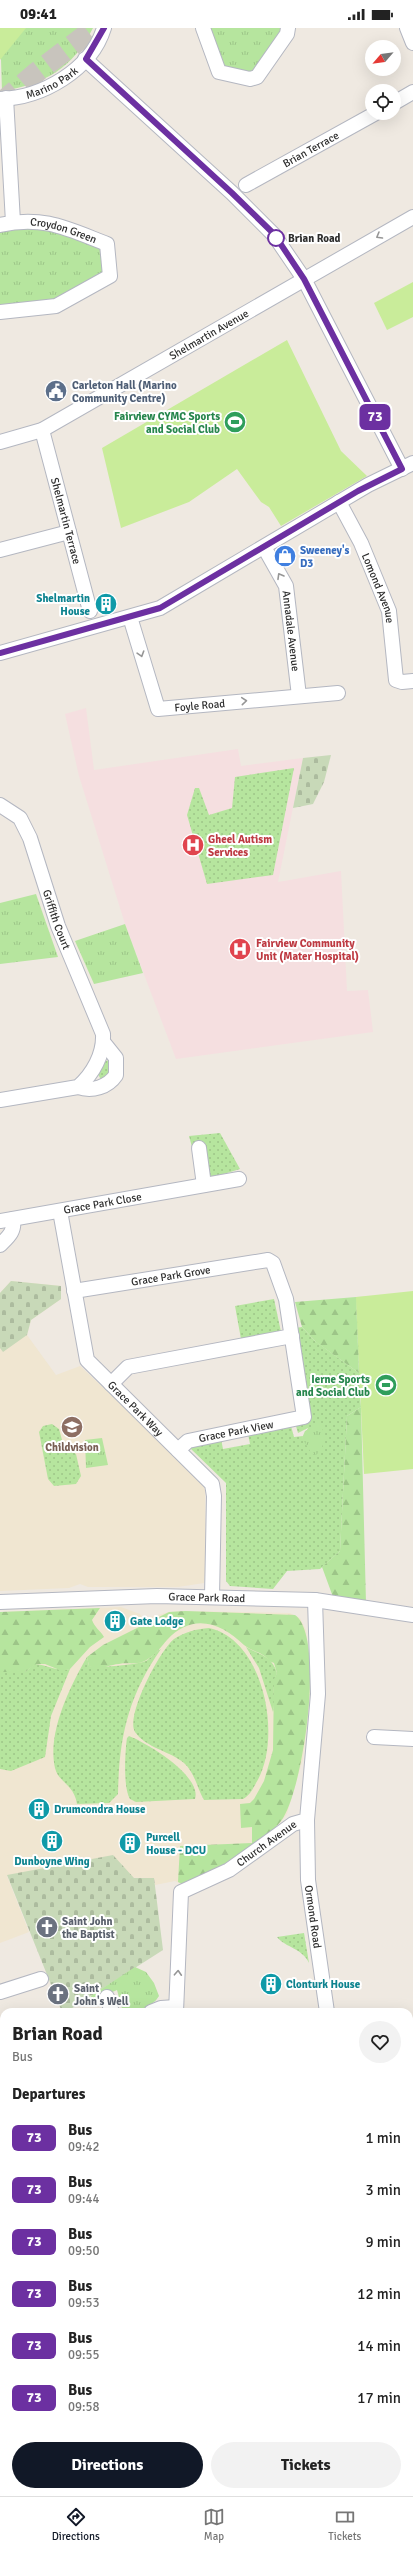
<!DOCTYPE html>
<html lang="en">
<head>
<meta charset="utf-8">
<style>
  :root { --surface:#fff; --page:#f2f2f2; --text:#222; --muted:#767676; --line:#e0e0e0; --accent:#111827 }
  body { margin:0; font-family:Signika,sans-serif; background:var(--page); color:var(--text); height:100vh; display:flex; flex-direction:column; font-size:15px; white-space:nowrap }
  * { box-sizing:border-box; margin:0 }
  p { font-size:13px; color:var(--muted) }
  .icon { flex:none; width:22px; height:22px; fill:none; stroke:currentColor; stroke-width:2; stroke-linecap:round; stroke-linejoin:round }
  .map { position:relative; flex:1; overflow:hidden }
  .panel { position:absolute; left:0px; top:1980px; width:413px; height:488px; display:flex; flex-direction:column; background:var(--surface); border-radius:12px 12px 0 0; box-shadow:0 4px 16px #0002 }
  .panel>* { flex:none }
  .badge { padding:0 8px; border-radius:6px; font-size:14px; line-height:26px }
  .needle { width:26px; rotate:242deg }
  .buttons { position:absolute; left:365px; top:12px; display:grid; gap:8px }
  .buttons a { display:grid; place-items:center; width:36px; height:36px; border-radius:50%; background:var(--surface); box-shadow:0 4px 16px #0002; font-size:20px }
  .map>.badge { position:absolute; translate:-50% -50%; box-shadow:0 0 0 2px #fff }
  h2 { padding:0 12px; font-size:15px; line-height:36px }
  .round { display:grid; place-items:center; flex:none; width:42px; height:42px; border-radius:21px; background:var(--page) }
  .overview { display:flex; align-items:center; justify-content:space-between; height:68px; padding:0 12px }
  h1 { font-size:19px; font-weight:700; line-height:30px }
  .primary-button { display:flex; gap:8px; margin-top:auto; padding:8px 12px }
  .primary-button a { flex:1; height:46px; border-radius:24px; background:var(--accent); color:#fff; font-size:16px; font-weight:700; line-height:46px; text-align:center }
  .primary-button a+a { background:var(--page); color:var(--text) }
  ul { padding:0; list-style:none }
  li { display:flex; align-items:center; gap:12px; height:52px; padding:0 12px }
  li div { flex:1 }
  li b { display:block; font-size:15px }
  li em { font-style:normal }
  li .badge { min-width:44px; font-weight:700; text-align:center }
  .status { display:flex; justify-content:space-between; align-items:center; height:28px; padding:0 20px; background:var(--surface); direction:ltr }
  .status svg { height:11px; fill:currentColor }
  .tab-bar { display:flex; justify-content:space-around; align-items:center; height:56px; border-top:1px solid var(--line); background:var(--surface); font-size:11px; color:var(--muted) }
  .tab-bar a { display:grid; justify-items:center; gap:2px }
  .tab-bar .current { color:var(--accent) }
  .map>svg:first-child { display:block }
  .education { fill:#f0e6d1 }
  .medical { fill:#f5dfe0 }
  .grass { fill:url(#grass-dots) }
  .forest { fill:url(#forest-firs) }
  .cemetery { fill:url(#cemetery-stones) }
  .park { fill:url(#park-tufts) }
  .pitch { fill:#c9ec9a }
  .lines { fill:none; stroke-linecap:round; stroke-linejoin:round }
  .highway-tunnel { stroke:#c8c4bd; stroke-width:21; stroke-dasharray:21 10; stroke-linecap:butt }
  .minor-casing { stroke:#b4b7c1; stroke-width:16 }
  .major-casing { stroke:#c9c9c9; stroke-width:20 }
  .minor { stroke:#fff; stroke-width:14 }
  .major { stroke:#f2d163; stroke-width:18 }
  .oneway { stroke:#969696 }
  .line-casing { stroke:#fff; stroke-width:9 }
  .line { stroke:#6c30a1; stroke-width:6 }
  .stop-dot { fill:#fff; stroke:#6c30a1; stroke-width:2 }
  .labels { text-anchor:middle; stroke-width:4; stroke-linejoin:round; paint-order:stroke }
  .street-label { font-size:11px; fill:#2e2e2e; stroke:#fff }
  .stop-label { font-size:11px; font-weight:bold; fill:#2e2e2e; stroke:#fff; text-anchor:start }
  .service-label { font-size:11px; font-weight:bold; fill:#4e5e75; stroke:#fff; text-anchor:start }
  .leisure-label { font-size:11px; font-weight:bold; fill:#27864d; stroke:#fff; text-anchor:end }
  .shop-label { font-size:11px; font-weight:bold; fill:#366cbe; stroke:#fff; text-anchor:start }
  .culture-label { font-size:11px; font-weight:bold; fill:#0d838f; stroke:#fff; text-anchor:start }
  .health-label { font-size:11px; font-weight:bold; fill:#be3a42; stroke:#fff; text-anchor:start }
  .education-label { font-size:11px; font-weight:bold; fill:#785e54; stroke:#fff }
  .worship-label { font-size:11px; font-weight:bold; fill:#5b616d; stroke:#fff; text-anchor:start }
</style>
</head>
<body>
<div class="status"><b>09:41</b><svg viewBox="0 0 49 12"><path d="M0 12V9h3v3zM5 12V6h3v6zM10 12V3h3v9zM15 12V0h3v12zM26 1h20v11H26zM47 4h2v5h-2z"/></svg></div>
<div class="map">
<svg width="413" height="2468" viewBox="0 0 413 2468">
  <defs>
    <pattern id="grass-dots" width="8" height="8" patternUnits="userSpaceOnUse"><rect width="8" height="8" fill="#b6e59e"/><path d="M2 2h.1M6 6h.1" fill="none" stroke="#9dc588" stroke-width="1.8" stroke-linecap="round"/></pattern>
    <pattern id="forest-firs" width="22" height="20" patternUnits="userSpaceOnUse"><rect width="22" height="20" fill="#b6e59e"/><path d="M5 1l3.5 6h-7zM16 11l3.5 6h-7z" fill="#9dc588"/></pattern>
    <pattern id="cemetery-stones" width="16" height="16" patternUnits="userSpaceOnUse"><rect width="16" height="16" fill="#c8d9b8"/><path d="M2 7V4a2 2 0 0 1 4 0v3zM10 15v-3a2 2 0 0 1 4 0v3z" fill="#acbb9e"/></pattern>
    <pattern id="park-tufts" width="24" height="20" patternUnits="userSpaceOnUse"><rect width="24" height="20" fill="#b6e59e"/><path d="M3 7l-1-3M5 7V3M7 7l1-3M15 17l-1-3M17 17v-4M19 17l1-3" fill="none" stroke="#9dc588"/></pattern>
  </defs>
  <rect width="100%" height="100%" fill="#efe9e1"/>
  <g class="education">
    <path d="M11 1253 61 1258V1271L31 1292 27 1307 56 1347 80 1338 200 1450 205 1462 206 1537 204 1555 178 1559H88L80 1556 69 1560 0 1563V1265Z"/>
    <path d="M121 1579 140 1586 143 1591 169 1584 185 1583 290 1585 300 1590 306 1602 311 1665 303 1731 287 1786 280 1795 260 1813 235 1830 216 1842 182 1856 175 1853 155 1857 154 1850 7 1848 29 1904 0 1915V1584Z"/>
    <path d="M409 2191H413V2468H58V2464H409Z"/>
  </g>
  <path class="medical" d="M86 680 94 742 238 721 241 738 303 730 278 854 341 843 347 963 368 962 373 1004 176 1031 125 896 79 748 65 686Z"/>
  <g class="grass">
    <path d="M294 740 273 847 207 856 187 787 195 760H199L209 787 232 780 235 749Z"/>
    <path d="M109 1032 111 1046 101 1052 98 1046 106 1033Z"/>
    <path d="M220 1105 240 1141 211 1150 208 1148 205 1117 192 1119 189 1108Z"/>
    <path d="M413 1268 360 1369 361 1379 347 1388 340 1523 320 1541 287 1543 273 1561 230 1558 226 1553V1455L190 1420 221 1411 223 1421 250 1416 248 1406 291 1398 294 1409 303 1408 302 1411 308 1400 298 1405 296 1398 295 1300 302 1299 315 1313 359 1345 356 1269Z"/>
    <path d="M274 1271 281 1304 241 1311 235 1278Z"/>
    <path d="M52 1396 59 1401 64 1419 76 1426 81 1448 76 1456 54 1458 48 1451 39 1404 43 1398Z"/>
    <path d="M209 1600C265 1612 283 1712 256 1755 253 1761 249 1768 243 1771L204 1772C197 1760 195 1745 184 1735 170 1723 146 1720 135 1704 125 1688 160 1622 174 1611 185 1604 196 1601 209 1600Z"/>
    <path d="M246 1619C260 1627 272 1628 277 1645 271 1657 276 1671 273 1684L259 1640Z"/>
    <path d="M161 1621C128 1668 119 1710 118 1766L109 1775 77 1776C74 1756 58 1754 55 1740 47 1705 70 1658 87 1629L89 1638C100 1640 135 1637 146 1633 151 1630 155 1624 161 1621Z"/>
    <path d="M35 1636C48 1637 58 1644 70 1641L51 1688 45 1729 11 1743 0 1741V1644H25Z"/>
    <path d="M129 1708C147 1715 202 1748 195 1771L136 1774 130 1771C123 1760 125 1723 127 1710Z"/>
    <path d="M304 1905 309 1935C302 1920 286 1920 277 1909Z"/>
    <path d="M409 2191H413V2212L409 2209Z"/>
    <path d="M409 2245 413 2253V2268L410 2269Z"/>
    <path d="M409 2275H413V2328L409 2327Z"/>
    <path d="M413 2398V2422H409V2399Z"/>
    <path d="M409 2428H413V2448L409 2449Z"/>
  </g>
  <g class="forest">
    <path d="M356 1269 359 1345 316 1314 302 1299 295 1274Z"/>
    <path d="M361 1379 366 1575 333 1569 322 1539 340 1523 347 1388Z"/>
    <path d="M100 1580 92 1592C95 1600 100 1602 104 1609L90 1619 70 1641 62 1643 45 1636H36L25 1644H0V1584Z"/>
    <path d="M185 1583 295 1587C326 1608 303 1765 281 1793 259 1822 215 1842 182 1856L178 1854 180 1818 252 1815V1799L241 1800 240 1776 250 1775 254 1771 264 1753 273 1722 274 1651 277 1645 274 1635 269 1633C264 1624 252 1624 244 1617 221 1595 193 1584 167 1612 161 1619 156 1626 148 1631 139 1638 129 1634 119 1636 107 1637 101 1643 89 1638L87 1629 103 1617 169 1584Z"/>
  </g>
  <g class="cemetery">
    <path d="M331 727 324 754 313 776 293 780 303 730Z"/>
    <path d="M11 1253 61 1258V1271L31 1292 27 1307 3 1324 0 1320V1265Z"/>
    <path d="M113 1827 134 1850H154L163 1922 66 1984H62L7 1847Z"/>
  </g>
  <g class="park">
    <path d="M0 0H93C73 40 45 56 2 63Z"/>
    <path d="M209 0H283L252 46 224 41Z"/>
    <path d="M43 198 104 219 106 245 53 273 0 279V204Z"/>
    <path d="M36 866 58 929 0 936V875Z"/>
    <path d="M125 896 143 945 94 956 75 913Z"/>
    <path d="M319 1396C327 1404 325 1420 316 1427L312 1426 302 1410 305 1403Z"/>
    <path d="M102 1410 108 1437 86 1440 85 1412Z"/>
    <path d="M135 1939 146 1944 154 1955 159 1968C152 1980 136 1984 123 1984L117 1962 92 1973 91 1968Z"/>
  </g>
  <g class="pitch">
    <path d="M0 0H26L0 32Z"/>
    <path d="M413 254V289L387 302 374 275Z"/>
    <path d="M287 312 341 423 367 448 281 498 269 479 261 474 237 441 189 474 121 500 102 420Z"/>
    <path d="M413 1263V1441L364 1446 356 1269Z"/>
  </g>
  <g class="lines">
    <path class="highway-tunnel" d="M0 76 37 44 95 0"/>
    <g class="minor-casing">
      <g id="minor">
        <path d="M203 0 219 44 250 51 257 49 287 6 288 0"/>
        <path d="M407 0 413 15"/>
        <path d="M85 31 232 165 274 207 304 251 402 441"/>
        <path d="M6 70 13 194"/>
        <path id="s1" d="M0 71C42 70 91 42 104 0"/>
        <path d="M394 75 413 64"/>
        <path id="s2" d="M246 157 376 85"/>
        <path id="s3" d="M0 197C43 187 68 201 107 216L110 248 56 278 0 284"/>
        <path id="s4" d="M42 402 90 583"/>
        <path id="s5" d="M0 414 42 402 413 189"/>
        <path id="s6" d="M339 474 361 515 389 583 396 652 402 654 413 653"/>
        <path id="s7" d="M264 519 286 558 299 668"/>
        <path d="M0 522 69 504"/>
        <path id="s8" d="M130 589 158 681 338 665"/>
        <path d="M0 625 160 580 368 457 413 435"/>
        <path id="s9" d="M0 777 20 790 30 810 58 898 103 1006C104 1026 93 1046 78 1059L0 1072"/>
        <path d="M78 1059C92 1064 108 1059 116 1047V1030L104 1015"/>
        <path d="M199 1120 204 1157"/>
        <path id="s10" d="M60 1183 87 1332 212 1456 214 1468 212 1569"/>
        <path id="s11" d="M0 1193 239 1151"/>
        <path d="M0 1217C8 1209 15 1204 13 1191"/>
        <path id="s12" d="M74 1263 268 1232 273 1235 286 1271 304 1389 188 1413 178 1422"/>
        <path d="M111 1356 128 1339 292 1308"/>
        <path id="s13" d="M0 1574 157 1568 315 1572 413 1587"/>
        <path d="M374 1709 413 1711"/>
        <path id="s14" d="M307 1792 308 1852 327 1984"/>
        <path d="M0 1964 41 1951"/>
        <path d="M107 1969 112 1984"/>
        <path d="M151 1984 161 1980 176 1979"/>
        <path id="s15" d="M176 1984 181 1864 229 1842 293 1796 307 1792 318 1666 315 1572"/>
        <path d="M0 2065 4 2066"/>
      </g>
    </g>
    <g class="major-casing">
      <g id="major">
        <path d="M409 2171 413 2170"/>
        <path d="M0 2221H4"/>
      </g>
    </g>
    <use href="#minor" class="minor"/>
    <use href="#major" class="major"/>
  </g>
  <defs><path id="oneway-chevron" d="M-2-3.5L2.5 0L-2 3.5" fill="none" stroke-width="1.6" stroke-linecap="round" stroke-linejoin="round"/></defs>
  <g class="oneway">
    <use href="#oneway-chevron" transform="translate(379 208) rotate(150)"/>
    <use href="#oneway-chevron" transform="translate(280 548) rotate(-120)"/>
    <use href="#oneway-chevron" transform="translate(141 626) rotate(73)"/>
    <use href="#oneway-chevron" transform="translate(244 673) rotate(-5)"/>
    <use href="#oneway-chevron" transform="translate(178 1945) rotate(-87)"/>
  </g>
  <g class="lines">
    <g class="line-casing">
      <path id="line" d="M0 625 160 580 358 463 402 441 304 251 274 206 232 165 86 31 104 0"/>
    </g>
    <use href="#line" class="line"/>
  </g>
  <defs>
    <g id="civic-disc" transform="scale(1.15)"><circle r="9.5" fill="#5c6f8a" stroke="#fff"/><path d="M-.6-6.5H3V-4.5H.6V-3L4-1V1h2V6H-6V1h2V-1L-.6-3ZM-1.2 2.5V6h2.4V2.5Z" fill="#fff"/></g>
    <g id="stadium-disc" transform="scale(1.15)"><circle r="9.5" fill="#2e9e5b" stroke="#fff"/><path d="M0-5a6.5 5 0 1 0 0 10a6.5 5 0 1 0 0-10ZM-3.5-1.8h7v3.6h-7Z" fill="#fff"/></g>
    <g id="shop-disc" transform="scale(1.15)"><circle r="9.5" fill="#3f7fe0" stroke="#fff"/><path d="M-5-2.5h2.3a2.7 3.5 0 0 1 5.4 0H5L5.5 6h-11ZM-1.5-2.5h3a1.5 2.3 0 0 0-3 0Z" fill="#fff"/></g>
    <g id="building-disc" transform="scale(1.15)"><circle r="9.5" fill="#0f9aa8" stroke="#fff"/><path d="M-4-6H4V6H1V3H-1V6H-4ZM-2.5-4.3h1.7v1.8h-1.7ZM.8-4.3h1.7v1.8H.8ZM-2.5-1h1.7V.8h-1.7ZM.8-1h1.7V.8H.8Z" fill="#fff"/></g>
    <g id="hospital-disc" transform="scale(1.15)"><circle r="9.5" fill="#e0444e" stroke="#fff"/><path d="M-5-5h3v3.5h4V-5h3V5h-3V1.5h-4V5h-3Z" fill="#fff"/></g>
    <g id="school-disc" transform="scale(1.15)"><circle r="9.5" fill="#8d6e63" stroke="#fff"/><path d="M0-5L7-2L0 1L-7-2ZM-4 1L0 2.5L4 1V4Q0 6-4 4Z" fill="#fff"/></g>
    <g id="church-disc" transform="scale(1.15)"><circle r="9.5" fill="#6b7280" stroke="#fff"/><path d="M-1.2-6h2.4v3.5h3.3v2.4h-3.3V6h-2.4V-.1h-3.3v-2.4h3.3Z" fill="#fff"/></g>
  </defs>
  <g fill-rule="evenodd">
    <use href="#civic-disc" x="56" y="363"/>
    <use href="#stadium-disc" x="235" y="394"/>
    <use href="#shop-disc" x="285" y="528"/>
    <use href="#building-disc" x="106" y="576"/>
    <use href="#hospital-disc" x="193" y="817"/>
    <use href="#hospital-disc" x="240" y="921"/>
    <use href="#stadium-disc" x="386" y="1357"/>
    <use href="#school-disc" x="72" y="1399"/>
    <use href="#building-disc" x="115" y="1593"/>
    <use href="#building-disc" x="39" y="1781"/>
    <use href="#building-disc" x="52" y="1813"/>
    <use href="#building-disc" x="130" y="1815"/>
    <use href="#church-disc" x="47" y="1899"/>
    <use href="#building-disc" x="271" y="1956"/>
    <use href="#church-disc" x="58" y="1966"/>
  </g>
  <circle class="stop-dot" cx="276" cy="210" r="8"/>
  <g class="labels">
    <g class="street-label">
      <text dy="4" stroke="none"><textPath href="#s1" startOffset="55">Marino Park</textPath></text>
      <text dy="4" stroke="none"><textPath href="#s2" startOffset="74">Brian Terrace</textPath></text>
      <text dy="4" stroke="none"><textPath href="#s3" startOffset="65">Croydon Green</textPath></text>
      <text dy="4" stroke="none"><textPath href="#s5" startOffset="236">Shelmartin Avenue</textPath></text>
      <text dy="4" stroke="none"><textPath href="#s4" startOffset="94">Shelmartin Terrace</textPath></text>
      <text dy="4" stroke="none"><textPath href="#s6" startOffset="95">Lomond Avenue</textPath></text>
      <text dy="4" stroke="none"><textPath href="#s7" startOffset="90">Annadale Avenue</textPath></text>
      <text dy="4" stroke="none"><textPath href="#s8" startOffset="138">Foyle Road</textPath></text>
      <text dy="4" stroke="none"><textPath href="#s9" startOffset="132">Griffith Court</textPath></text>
      <text dy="4" stroke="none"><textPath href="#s11" startOffset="104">Grace Park Close</textPath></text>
      <text dy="4" stroke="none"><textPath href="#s12" startOffset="98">Grace Park Grove</textPath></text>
      <text dy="4" stroke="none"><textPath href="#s10" startOffset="220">Grace Park Way</textPath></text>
      <text transform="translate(236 1403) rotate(-11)" y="4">Grace Park View</text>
      <text dy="4" stroke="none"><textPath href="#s13" startOffset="207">Grace Park Road</textPath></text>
      <text dy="4" stroke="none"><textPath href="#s15" startOffset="219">Church Avenue</textPath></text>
      <text dy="4" stroke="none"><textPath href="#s14" startOffset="97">Ormond Road</textPath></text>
    </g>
    <g class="stop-label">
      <text x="288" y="214">Brian Road</text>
    </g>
    <g class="service-label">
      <text x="72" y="361">Carleton Hall (Marino<tspan x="72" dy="13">Community Centre)</tspan></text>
    </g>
    <g class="leisure-label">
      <text x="220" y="392">Fairview CYMC Sports<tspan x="220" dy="13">and Social Club</tspan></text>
      <text x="370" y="1355">Ierne Sports<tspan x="370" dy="13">and Social Club</tspan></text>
    </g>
    <g class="shop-label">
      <text x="300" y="526">Sweeney's<tspan x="300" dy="13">D3</tspan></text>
    </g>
    <g class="culture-label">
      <text x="90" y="574" text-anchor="end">Shelmartin<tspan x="90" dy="13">House</tspan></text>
      <text x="130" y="1597">Gate Lodge</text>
      <text x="54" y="1785">Drumcondra House</text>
      <text x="146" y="1813">Purcell<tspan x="146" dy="13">House - DCU</tspan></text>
      <text x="52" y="1837" text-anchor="middle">Dunboyne Wing</text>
      <text x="286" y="1960">Clonturk House</text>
    </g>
    <g class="health-label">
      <text x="208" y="815">Gheel Autism<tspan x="208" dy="13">Services</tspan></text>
      <text x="256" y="919">Fairview Community<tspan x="256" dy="13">Unit (Mater Hospital)</tspan></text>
    </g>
    <g class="education-label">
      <text x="72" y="1423">Childvision</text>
    </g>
    <g class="worship-label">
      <text x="62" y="1897">Saint John<tspan x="62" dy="13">the Baptist</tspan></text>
      <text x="74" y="1964">Saint<tspan x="74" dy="13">John's Well</tspan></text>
    </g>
  </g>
</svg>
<div class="buttons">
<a><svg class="needle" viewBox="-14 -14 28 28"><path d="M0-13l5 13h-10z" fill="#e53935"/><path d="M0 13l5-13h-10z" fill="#767676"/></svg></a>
<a><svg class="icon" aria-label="locate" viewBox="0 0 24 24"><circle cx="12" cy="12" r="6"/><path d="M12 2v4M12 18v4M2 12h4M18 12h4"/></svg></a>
</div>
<b class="badge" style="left:375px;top:389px;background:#6c30a1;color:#fff">73</b>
<section class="panel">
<div class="overview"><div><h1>Brian Road</h1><p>Bus</p></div><a class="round"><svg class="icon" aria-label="heart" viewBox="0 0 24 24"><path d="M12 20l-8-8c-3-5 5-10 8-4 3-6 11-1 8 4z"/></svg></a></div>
<h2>Departures</h2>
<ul>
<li><span class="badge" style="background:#6c30a1;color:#fff">73</span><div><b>Bus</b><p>09:42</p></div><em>1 min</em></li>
<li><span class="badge" style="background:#6c30a1;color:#fff">73</span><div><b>Bus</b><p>09:44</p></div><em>3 min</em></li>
<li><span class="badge" style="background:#6c30a1;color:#fff">73</span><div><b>Bus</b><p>09:50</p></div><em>9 min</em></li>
<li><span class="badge" style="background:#6c30a1;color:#fff">73</span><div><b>Bus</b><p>09:53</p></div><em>12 min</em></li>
<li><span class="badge" style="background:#6c30a1;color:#fff">73</span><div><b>Bus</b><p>09:55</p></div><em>14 min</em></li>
<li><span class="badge" style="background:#6c30a1;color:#fff">73</span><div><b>Bus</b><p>09:58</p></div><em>17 min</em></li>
</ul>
<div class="primary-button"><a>Directions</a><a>Tickets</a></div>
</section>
</div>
<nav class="tab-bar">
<a class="current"><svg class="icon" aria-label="directions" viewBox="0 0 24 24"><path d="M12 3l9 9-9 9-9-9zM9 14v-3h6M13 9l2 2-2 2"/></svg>Directions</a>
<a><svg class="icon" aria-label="map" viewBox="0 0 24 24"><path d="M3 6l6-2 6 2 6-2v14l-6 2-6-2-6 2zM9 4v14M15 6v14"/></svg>Map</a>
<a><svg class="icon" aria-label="tickets" viewBox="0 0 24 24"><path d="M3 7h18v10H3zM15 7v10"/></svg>Tickets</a>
</nav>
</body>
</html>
